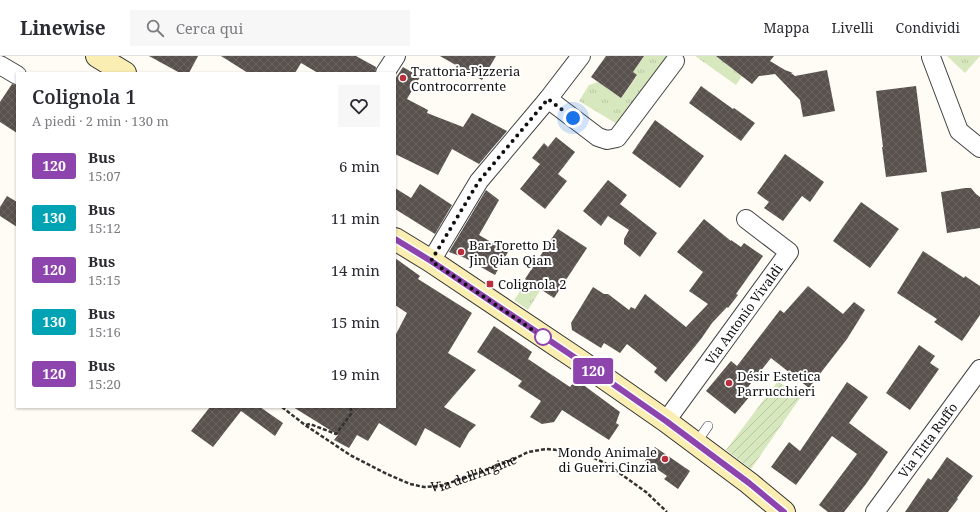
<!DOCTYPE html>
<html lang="it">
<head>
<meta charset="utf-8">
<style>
  :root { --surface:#fff; --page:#f7f7f7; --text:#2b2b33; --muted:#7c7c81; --line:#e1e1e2 }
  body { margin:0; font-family:"Noto Serif",serif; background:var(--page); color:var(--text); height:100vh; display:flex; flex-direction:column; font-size:15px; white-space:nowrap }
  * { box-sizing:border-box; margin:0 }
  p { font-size:13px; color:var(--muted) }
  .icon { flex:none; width:22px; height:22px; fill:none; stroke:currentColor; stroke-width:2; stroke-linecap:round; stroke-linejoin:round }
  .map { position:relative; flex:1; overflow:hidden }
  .drawer { position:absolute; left:16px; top:16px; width:380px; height:336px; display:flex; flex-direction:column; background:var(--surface); border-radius:0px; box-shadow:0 1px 3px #0004 }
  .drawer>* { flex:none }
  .badge { padding:0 8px; border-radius:3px; font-size:14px; line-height:26px }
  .you { position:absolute; width:20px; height:20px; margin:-10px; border:3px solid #fff; border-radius:50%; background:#1a73e8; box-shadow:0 0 0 6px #1a73e833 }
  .map>.badge { position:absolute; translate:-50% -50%; box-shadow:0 0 0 2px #fff }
  .round { display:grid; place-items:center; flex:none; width:42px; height:42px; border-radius:0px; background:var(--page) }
  .headline { display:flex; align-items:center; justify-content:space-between; height:68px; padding:0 16px }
  h1 { font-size:19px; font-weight:600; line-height:30px }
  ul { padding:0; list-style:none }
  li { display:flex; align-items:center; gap:12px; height:52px; padding:0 16px }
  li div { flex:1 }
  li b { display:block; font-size:15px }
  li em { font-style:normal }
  li .badge { min-width:44px; font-weight:700; text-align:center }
  header { display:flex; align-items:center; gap:24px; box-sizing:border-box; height:56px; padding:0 20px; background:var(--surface); border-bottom:1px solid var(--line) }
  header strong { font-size:19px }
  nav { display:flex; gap:22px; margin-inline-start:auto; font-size:14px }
  .search { width:280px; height:36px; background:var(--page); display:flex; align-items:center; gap:10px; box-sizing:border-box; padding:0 14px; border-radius:0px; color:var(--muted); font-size:15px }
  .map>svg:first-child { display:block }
  .grass { fill:url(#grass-tufts) }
  .garden { fill:url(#garden-furrows) }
  .building { fill:url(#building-cross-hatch) }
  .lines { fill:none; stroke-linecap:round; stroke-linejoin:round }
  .lane-casing { stroke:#434343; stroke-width:10 }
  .street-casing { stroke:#434343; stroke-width:20 }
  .secondary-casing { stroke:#323232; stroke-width:24 }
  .path { stroke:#323232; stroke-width:2.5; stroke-dasharray:4 2; stroke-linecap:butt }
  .lane { stroke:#fff; stroke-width:9 }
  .street { stroke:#fff; stroke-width:18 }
  .secondary { stroke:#faeeb3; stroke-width:22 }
  .line-casing { stroke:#fff; stroke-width:9 }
  .line { stroke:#8e44ad; stroke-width:6 }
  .walk { stroke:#101010; stroke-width:4; stroke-dasharray:0 7.2 }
  .poi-dot { fill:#b92f3e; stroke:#fff; stroke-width:1.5 }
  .stop-dot { fill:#fff; stroke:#8e44ad; stroke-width:2 }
  .labels { text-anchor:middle; stroke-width:4; stroke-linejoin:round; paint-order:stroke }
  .poi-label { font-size:13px; fill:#101010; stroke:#fff; text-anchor:start }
  .street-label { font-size:13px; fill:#101010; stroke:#fff }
</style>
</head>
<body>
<header>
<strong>Linewise</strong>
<div class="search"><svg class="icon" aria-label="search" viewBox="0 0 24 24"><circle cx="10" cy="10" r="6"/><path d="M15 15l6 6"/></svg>Cerca qui</div>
<nav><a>Mappa</a><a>Livelli</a><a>Condividi</a></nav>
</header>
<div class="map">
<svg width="980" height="456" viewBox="0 0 980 456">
  <defs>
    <pattern id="grass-tufts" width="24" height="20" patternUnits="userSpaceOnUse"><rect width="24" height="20" fill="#d7e8be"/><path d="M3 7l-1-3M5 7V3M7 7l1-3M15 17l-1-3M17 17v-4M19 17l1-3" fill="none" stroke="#b8c6a2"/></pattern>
    <pattern id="garden-furrows" width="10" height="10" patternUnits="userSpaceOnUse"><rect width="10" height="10" fill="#d7e8be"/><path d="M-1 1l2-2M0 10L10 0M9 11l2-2" fill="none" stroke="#b8c6a2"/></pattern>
    <pattern id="building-cross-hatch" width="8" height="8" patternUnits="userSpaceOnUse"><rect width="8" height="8" fill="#58514d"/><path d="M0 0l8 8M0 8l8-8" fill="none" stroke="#6b6562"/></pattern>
  </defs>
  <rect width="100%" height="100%" fill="#fefcf4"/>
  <g class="grass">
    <path d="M644 0H670L617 68 579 45 589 29 598 26 621 42 637 20 633 16Z"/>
    <path d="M695 0H730L725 7 742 20 736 29Z"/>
    <path d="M947 0H980L965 17Z"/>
    <path d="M528 224 541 233 528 254 514 244Z"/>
  </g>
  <path class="garden" d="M778 325 800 342 751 413 726 394Z"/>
  <g class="building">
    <path d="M149 0H198L189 17H180Z"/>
    <path d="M221 0H356L376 11 375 17H318L301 7 295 17H248Z"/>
    <path d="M440 0H496L482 24Z"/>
    <path d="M606 0H644L633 16 637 19 621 42 591 21Z"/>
    <path d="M716 0H774L770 5 785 14 793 17H791L795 20 827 14 835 55 803 61 800 44 775 18 759 20 752 28Z"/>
    <path d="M403 11 420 21 407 43 428 54 427 57 463 71 472 57 507 75 479 108 452 93 438 119 395 98V23Z"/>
    <path d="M12 28 17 29V77L0 66V46Z"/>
    <path d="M701 30 733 53 734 52 755 67 741 85 689 47Z"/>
    <path d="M916 30 927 116 886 121 882 91H883L876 35Z"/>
    <path d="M655 64 704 100 680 132 632 97Z"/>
    <path d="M556 81 575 96 558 118 567 125 545 153 520 133 540 108 532 102 544 87 548 91Z"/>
    <path d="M785 98 824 126 810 146 802 140 783 165 764 152 769 146 757 137Z"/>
    <path d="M608 124 627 139 620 148 657 177 640 201 624 188V183L629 174 608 160 601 170 583 155Z"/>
    <path d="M420 128 452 149 435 178 395 153V132L411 142Z"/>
    <path d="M965 132H971L976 138 980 141V172L947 177 941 136Z"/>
    <path d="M486 134 499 144 479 179 508 196 495 219 465 202 449 196Z"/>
    <path d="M7 140 17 146V171L0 160V151Z"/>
    <path d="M861 146 899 173 870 212 833 185Z"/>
    <path d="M704 163 731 185V184L741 191 744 187 763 200 736 238 738 239 728 252 727 251 712 267 701 283 666 326 654 316 657 312 627 288 620 297 604 287 601 292 572 274 571 267 593 231 604 238H608L629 254 631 251 635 253 645 238 686 271 708 248 689 235 703 216 677 196Z"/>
    <path d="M558 173 587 192 554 242 525 223Z"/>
    <path d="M923 195 964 222 965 220 980 230V259L962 285 934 266 937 263 897 237Z"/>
    <path d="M395 202 420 220 418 223 472 257 448 297 476 314 444 351 476 369 469 376 460 392 425 372 416 390 379 367 368 385 357 379 349 392 334 384 338 379 293 351H395V280L407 257 395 249Z"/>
    <path d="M808 230 843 258 854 246 865 254 847 283 809 332 771 302 744 336 750 340 735 358 706 335 731 305 737 310 780 254 784 257Z"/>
    <path d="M494 270 532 296 528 303 570 331 574 326 576 327 578 325 620 356 616 367 619 369 609 384 562 354 554 366 542 368 530 361 541 345 518 330 522 325 477 296Z"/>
    <path d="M919 289 935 300 930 307 939 313 910 354 886 337Z"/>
    <path d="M847 326 868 341 849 367 888 396 866 428 844 456H828L819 449 857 398 832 380 796 429 771 411 789 386 800 395Z"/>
    <path d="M210 351H260L283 367 275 380 241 355 213 391 191 375Z"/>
    <path d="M655 391 690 415 678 433 664 423 667 420 645 405Z"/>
    <path d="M947 401 973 420 957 442 958 443 948 456H905L928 422 931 424Z"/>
  </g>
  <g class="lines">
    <g class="lane-casing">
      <path id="lane" d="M696 387 708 370"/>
    </g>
    <g class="street-casing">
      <g id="street">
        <path d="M931 1 959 75 980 92"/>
        <path d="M0 9 17 19"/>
        <path d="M385 17 396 0"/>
        <path d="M548 43 598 81 607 84 617 82 675 5"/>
        <path d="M431 205 479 125 548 43 581 0"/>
        <path id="s2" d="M666 365 789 196 746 163"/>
        <path id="s3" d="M875 456 980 313"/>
      </g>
    </g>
    <g class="secondary-casing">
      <g id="secondary">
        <path d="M97 0 125 17"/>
        <path d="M395 183 431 205 580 305 666 365 749 427 784 456"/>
      </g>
    </g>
    <g class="path">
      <path id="s1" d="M282 351 305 369 350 399 387 418 410 428 424 431 441 430 489 413 514 403 528 396 546 393 580 396 603 406 614 413 646 436 667 456"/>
      <path d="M306 369 310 368 336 378 351 358V351"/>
    </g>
    <use href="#lane" class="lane"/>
    <use href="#street" class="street"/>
    <use href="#secondary" class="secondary"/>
  </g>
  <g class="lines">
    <g class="line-casing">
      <path id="line" d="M395 183 431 205 580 305 666 365 749 427 784 456"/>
    </g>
    <use href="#line" class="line"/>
    <path class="walk" d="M543 281 431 205 479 125 548 43 573 62"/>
  </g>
  <g class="poi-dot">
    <circle cx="403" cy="22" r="4"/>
    <circle cx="461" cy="196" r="4"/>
    <rect x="486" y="224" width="8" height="8" rx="2"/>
    <circle cx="729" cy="327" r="4"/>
    <circle cx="665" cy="403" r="4"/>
  </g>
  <circle class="stop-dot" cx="543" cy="281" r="8"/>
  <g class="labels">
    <g class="poi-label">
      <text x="411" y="20">Trattoria-Pizzeria<tspan x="411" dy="15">Controcorrente</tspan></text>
      <text x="469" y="194">Bar Toretto Di<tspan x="469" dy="15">Jin Qian Qian</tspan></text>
      <text x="498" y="233">Colignola 2</text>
      <text x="737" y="325">Désir Estetica<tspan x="737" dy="15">Parrucchieri</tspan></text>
      <text x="657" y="401" text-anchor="end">Mondo Animale<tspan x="657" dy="15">di Guerri Cinzia</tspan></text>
    </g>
    <g class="street-label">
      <text dy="5" stroke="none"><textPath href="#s2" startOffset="132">Via Antonio Vivaldi</textPath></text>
      <text dy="5" stroke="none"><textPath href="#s3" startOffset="89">Via Titta Ruffo</textPath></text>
      <text dy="5" stroke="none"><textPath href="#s1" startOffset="216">Via dell'Argine</textPath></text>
    </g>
  </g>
</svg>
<div class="you" style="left:573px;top:62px"></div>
<b class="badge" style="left:593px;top:315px;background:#8e44ad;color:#fff">120</b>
<section class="drawer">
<div class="headline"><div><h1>Colignola 1</h1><p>A piedi · 2 min · 130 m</p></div><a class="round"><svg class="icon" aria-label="heart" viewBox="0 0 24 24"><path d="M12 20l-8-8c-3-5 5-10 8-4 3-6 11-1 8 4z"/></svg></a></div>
<ul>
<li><span class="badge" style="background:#8e44ad;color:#fff">120</span><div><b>Bus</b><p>15:07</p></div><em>6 min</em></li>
<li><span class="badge" style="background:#00a3b4;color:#fff">130</span><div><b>Bus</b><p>15:12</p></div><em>11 min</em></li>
<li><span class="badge" style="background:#8e44ad;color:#fff">120</span><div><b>Bus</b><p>15:15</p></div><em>14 min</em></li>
<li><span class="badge" style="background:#00a3b4;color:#fff">130</span><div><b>Bus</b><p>15:16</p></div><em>15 min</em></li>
<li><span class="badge" style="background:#8e44ad;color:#fff">120</span><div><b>Bus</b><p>15:20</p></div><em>19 min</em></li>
</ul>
</section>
</div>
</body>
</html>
